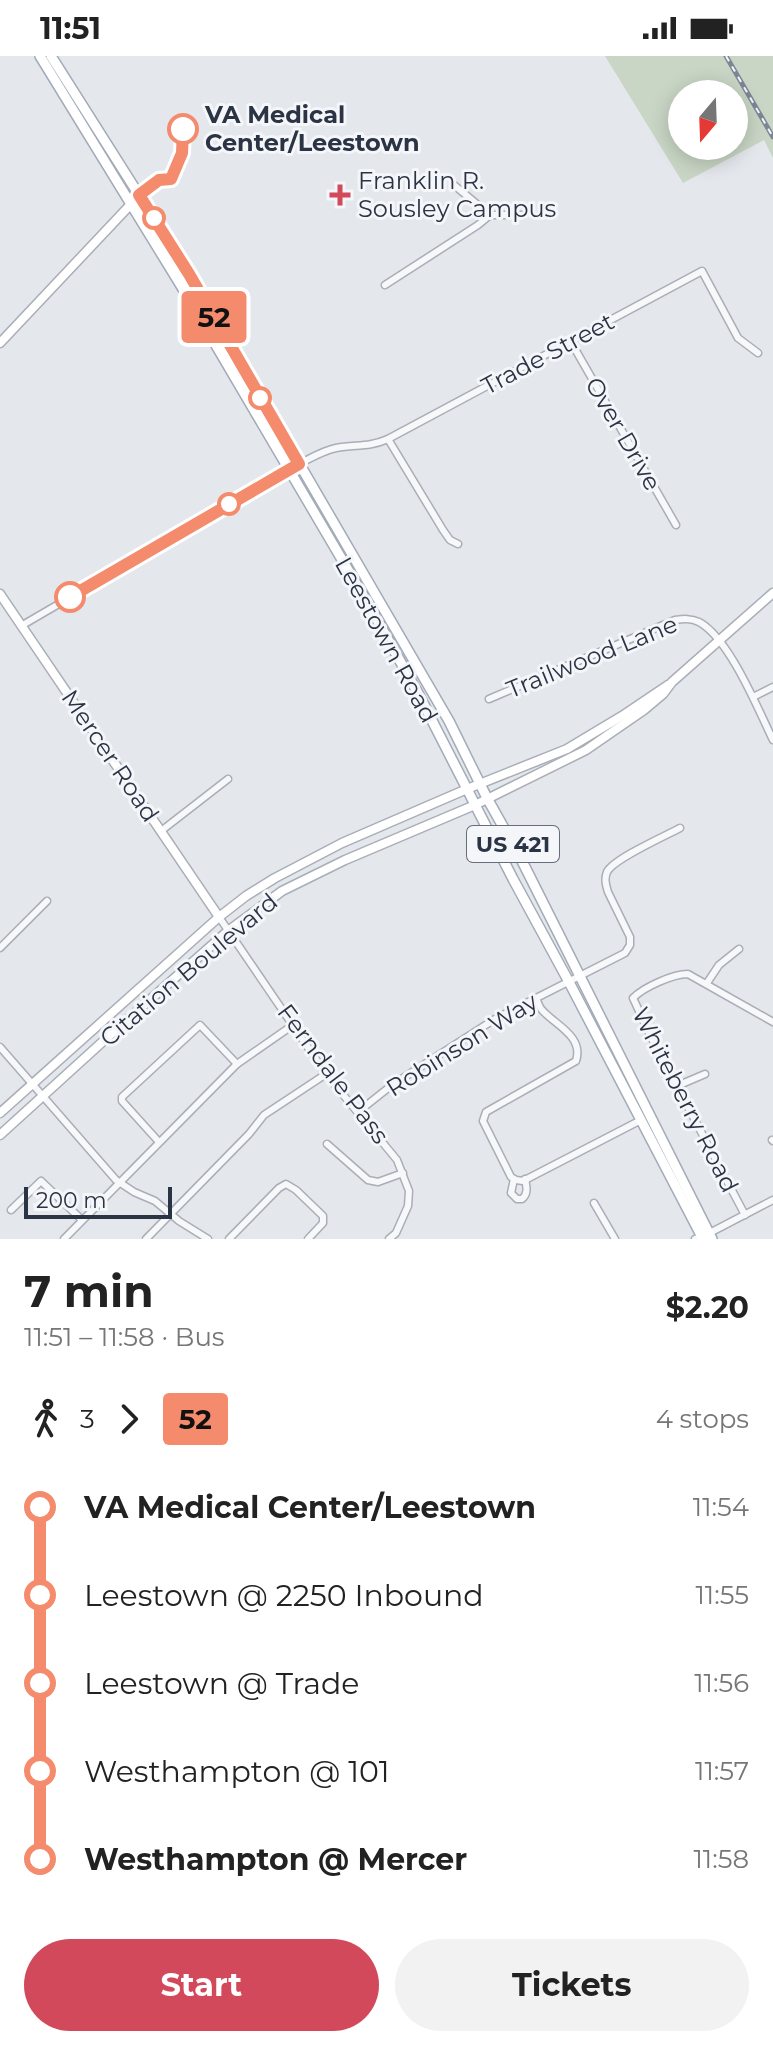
<!DOCTYPE html>
<html lang="en">
<head>
<meta charset="utf-8">
<style>
  :root { --surface:#fff; --page:#f2f2f2; --text:#222; --muted:#767676; --accent:#d1495b }
  body { margin:0; font-family:Montserrat,sans-serif; background:var(--page); color:var(--text); height:100vh; display:flex; flex-direction:column; font-size:30px; white-space:nowrap }
  * { box-sizing:border-box; margin:0 }
  p { font-size:26px; color:var(--muted) }
  .icon { flex:none; width:44px; height:44px; fill:none; stroke:currentColor; stroke-width:2; stroke-linecap:round; stroke-linejoin:round }
  .map { position:relative; height:1183px; overflow:hidden }
  .panel { display:flex; flex-direction:column; background:var(--surface); flex:1 }
  .panel>* { flex:none }
  .badge { padding:0 16px; border-radius:6px; font-size:28px; line-height:52px }
  .needle { width:52px; rotate:199deg }
  .controls { position:absolute; left:668px; top:24px; display:grid; gap:16px }
  .controls a { display:grid; place-items:center; width:80px; height:80px; border-radius:50%; background:var(--surface); box-shadow:0 4px 20px #0003; font-size:40px }
  .scale { position:absolute; left:24px; bottom:20px; width:148px; box-sizing:border-box; padding-left:8px; border:4px solid #2b3445; border-top:0; font-size:22px; line-height:28px; white-space:nowrap; color:#2b3445; -webkit-text-stroke:6px #f4f6f9; paint-order:stroke }
  .map>.badge { position:absolute; translate:-50% -50%; box-shadow:0 0 0 4px #fff }
  .legs { display:flex; align-items:center; gap:12px; height:88px; padding:0 24px; font-size:26px }
  .legs p { margin-inline-start:auto }
  .headline { display:flex; align-items:center; justify-content:space-between; height:136px; padding:0 24px }
  h1 { font-size:44px; font-weight:700; line-height:60px }
  .primary-button { display:flex; gap:16px; margin-top:auto; padding:16px 24px }
  .primary-button a { flex:1; height:92px; border-radius:48px; background:var(--accent); color:#fff; font-size:32px; font-weight:700; line-height:92px; text-align:center }
  .primary-button a+a { background:var(--page); color:var(--text) }
  ul { padding:0 24px; list-style:none }
  li { display:flex; align-items:center; gap:28px; height:88px; font-size:30px }
  li i { display:grid; place-items:center; width:12px; height:100%; margin:0 10px; background:currentColor }
  li i::after { content:''; width:20px; height:20px; margin:-10px; border:6px solid; border-radius:50%; background:var(--surface) }
  li p { margin-inline-start:auto }
  li:first-child i { background:linear-gradient(#0000 50%,currentColor 0) }
  li:last-child i { background:linear-gradient(currentColor 50%,#0000 0) }
  .status { display:flex; justify-content:space-between; align-items:center; height:56px; padding:0 40px; background:var(--surface); direction:ltr }
  .status svg { height:22px; fill:currentColor }
  .map>svg:first-child { display:block }
  .green { fill:#c9d6c5; fill-rule:evenodd }
  .lines { fill:none; stroke-linecap:round; stroke-linejoin:round }
  .street-casing { stroke:#a9aeb7; stroke-width:9 }
  .secondary-casing { stroke:#a9aeb7; stroke-width:11 }
  .primary-casing { stroke:#a3abb8; stroke-width:12 }
  .street { stroke:#f7f8fa; stroke-width:6 }
  .secondary { stroke:#fff; stroke-width:8 }
  .primary { stroke:#fff; stroke-width:9 }
  .rail-casing { stroke:#7d8696; stroke-width:5 }
  .rail { stroke:#f4f6f9; stroke-width:2; stroke-dasharray:6; stroke-linecap:butt }
  .line-1-casing { stroke:#fff; stroke-width:18 }
  .line-1 { stroke:#f58b6d; stroke-width:12 }
  .stop-1-dot { fill:#fff; stroke:#f58b6d; stroke-width:4 }
  .poi-dot { fill:#d1495b; stroke:#f4f6f9; stroke-width:3 }
  .labels { text-anchor:middle; stroke-width:6; stroke-linejoin:round; paint-order:stroke }
  .shield { fill:#f4f6f9; stroke:#676e7b; stroke-width:2 }
  .shield-label { font-size:22px; font-weight:bold; fill:#2b3445 }
  .stop-label { font-size:24px; font-weight:bold; fill:#2b3445; stroke:#f4f6f9; text-anchor:start }
  .poi-label { font-size:24px; fill:#2b3445; stroke:#f4f6f9; text-anchor:start }
  .street-label { font-size:24px; fill:#2b3445; stroke:#f4f6f9 }
</style>
</head>
<body>
<div class="status"><b>11:51</b><svg viewBox="0 0 49 12"><path d="M0 12V9h3v3zM5 12V6h3v6zM10 12V3h3v9zM15 12V0h3v12zM26 1h20v11H26zM47 4h2v5h-2z"/></svg></div>
<div class="map">
<svg width="773" height="1183" viewBox="0 0 773 1183">
  <rect width="100%" height="100%" fill="#e4e7ec"/>
  <path class="green" d="M605 0H773V102L764 84 683 127ZM682 38H734V90H682Z"/>
  <g class="lines">
    <g class="street-casing">
      <g id="street">
        <path d="M454 129 490 159H523"/>
        <path d="M385 229 478 169 490 159"/>
        <path d="M571 286 676 469"/>
        <path d="M388 383 443 474 450 484 458 488"/>
        <path d="M21 570 299 408C311 402 322 395 336 392 356 388 367 392 388 383L702 215 738 282 758 297"/>
        <path d="M753 641 773 631"/>
        <path d="M489 643 675 564C683 563 691 562 699 566 729 582 758 653 773 684"/>
        <path d="M161 775 228 723"/>
        <path d="M219 861 326 1018 397 1104 409 1135 408 1150 396 1177 389 1183"/>
        <path d="M0 892 47 845"/>
        <path d="M707 927 719 909 739 893"/>
        <path d="M536 942C538 946 539 951 542 954 555 969 584 980 576 1005L486 1056 483 1065 511 1121 516 1124 523 1125 641 1064"/>
        <path d="M0 991 116 1124 134 1136 155 1145 179 1165 208 1183"/>
        <path d="M677 1030 705 1018"/>
        <path d="M358 1056 392 1029 495 963 625 897 630 889V881L608 836C606 829 604 823 607 816 613 803 665 780 680 772"/>
        <path d="M772 1084 773 1085"/>
        <path d="M159 1086 122 1045V1041L200 969 237 1008"/>
        <path d="M327 1088 368 1124 378 1126 403 1117"/>
        <path d="M514 1123 511 1137 517 1143H522C528 1138 527 1132 525 1123"/>
        <path d="M594 1147 615 1183"/>
        <path d="M11 1154 41 1125 82 1164"/>
        <path d="M745 1159 651 981 633 942C644 931 673 918 688 918L773 966"/>
        <path d="M64 1183 237 1008 293 969"/>
        <path d="M146 1183 249 1078 264 1059 326 1018"/>
        <path d="M229 1183 279 1132 286 1128 296 1134 323 1160V1167L308 1183"/>
        <path d="M695 1183 702 1181 773 1144"/>
      </g>
    </g>
    <g class="secondary-casing">
      <g id="secondary">
        <path d="M0 287 133 146"/>
        <path d="M0 538 219 861"/>
        <path d="M0 1057 219 861 246 840 275 822 342 787 467 733 567 693 622 660 668 629"/>
        <path d="M0 1079 110 979 228 875 282 835 345 804 475 749 586 694 644 654 663 638 672 626 773 537"/>
      </g>
    </g>
    <g class="primary-casing">
      <g id="primary">
        <path d="M40 0 180 228 371 553 419 639 513 823 569 926 703 1183"/>
        <path d="M51 0 189 218 449 665 487 742 519 799 712 1183"/>
      </g>
    </g>
    <use href="#street" class="street"/>
    <use href="#secondary" class="secondary"/>
    <use href="#primary" class="primary"/>
    <g class="rail-casing">
      <path id="rail" d="M726 0 773 81"/>
    </g>
    <use href="#rail" class="rail"/>
  </g>
  <g class="lines">
    <g class="line-1-casing">
      <path id="line-1" d="M70 541 299 408 189 218 139 139 159 124 171 123 182 97 183 73"/>
    </g>
    <use href="#line-1" class="line-1"/>
  </g>
  <g class="stop-1-dot">
    <circle cx="183" cy="73" r="14"/>
    <circle cx="154" cy="162" r="10"/>
    <circle cx="260" cy="342" r="10"/>
    <circle cx="229" cy="448" r="10"/>
    <circle cx="70" cy="541" r="14"/>
  </g>
  <path class="poi-dot" d="M336 127h8v8h8v8h-8v8h-8v-8h-8v-8h8z"/>
  <g class="labels">
    <rect class="shield" x="467" y="770" width="92" height="36" rx="6"/>
    <g class="shield-label">
      <text x="513" y="796">US 421</text>
    </g>
    <g class="stop-label">
      <text x="205" y="67">VA Medical<tspan x="205" dy="28">Center/Leestown</tspan></text>
    </g>
    <g class="poi-label">
      <text x="358" y="133">Franklin R.<tspan x="358" dy="28">Sousley Campus</tspan></text>
    </g>
    <g class="street-label">
      <text transform="translate(548 298) rotate(-28)" y="8">Trade Street</text>
      <text transform="translate(623 378) rotate(60)" y="8">Over Drive</text>
      <text transform="translate(386 584) rotate(61)" y="8">Leestown Road</text>
      <text transform="translate(592 601) rotate(-22)" y="8">Trailwood Lane</text>
      <text transform="translate(110 700) rotate(56)" y="8">Mercer Road</text>
      <text transform="translate(189 914) rotate(-40)" y="8">Citation Boulevard</text>
      <text transform="translate(462 989) rotate(-32)" y="8">Robinson Way</text>
      <text transform="translate(333 1018) rotate(53)" y="8">Ferndale Pass</text>
      <text transform="translate(685 1044) rotate(63)" y="8">Whiteberry Road</text>
    </g>
  </g>
</svg>
<div class="controls">
<a><svg class="needle" viewBox="-14 -14 28 28"><path d="M0-13l5 13h-10z" fill="#e53935"/><path d="M0 13l5-13h-10z" fill="#767676"/></svg></a>
</div>
<div class="scale">200 m</div>
<b class="badge" style="left:214px;top:261px;background:#f58b6d;color:#111">52</b>
</div>
<section class="panel">
<div class="headline"><div><h1>7 min</h1><p>11:51 – 11:58 · Bus</p></div><b>$2.20</b></div>
<div class="legs"><svg class="icon" aria-label="walk" viewBox="0 0 24 24"><circle cx="13" cy="4" r="2"/><path d="M13 8l-2 6 4 7M11 14l-3 7M7 12l3-4h3l4 4"/></svg>3<svg class="icon" aria-label="forward" viewBox="0 0 24 24"><path d="M9 5l7 7-7 7"/></svg><b class="badge" style="background:#f58b6d;color:#111">52</b><p>4 stops</p></div>
<ul>
<li><i style="color:#f58b6d"></i><b>VA Medical Center/Leestown</b><p>11:54</p></li>
<li><i style="color:#f58b6d"></i><span>Leestown @ 2250 Inbound</span><p>11:55</p></li>
<li><i style="color:#f58b6d"></i><span>Leestown @ Trade</span><p>11:56</p></li>
<li><i style="color:#f58b6d"></i><span>Westhampton @ 101</span><p>11:57</p></li>
<li><i style="color:#f58b6d"></i><b>Westhampton @ Mercer</b><p>11:58</p></li>
</ul>
<div class="primary-button"><a>Start</a><a>Tickets</a></div>
</section>
</body>
</html>
